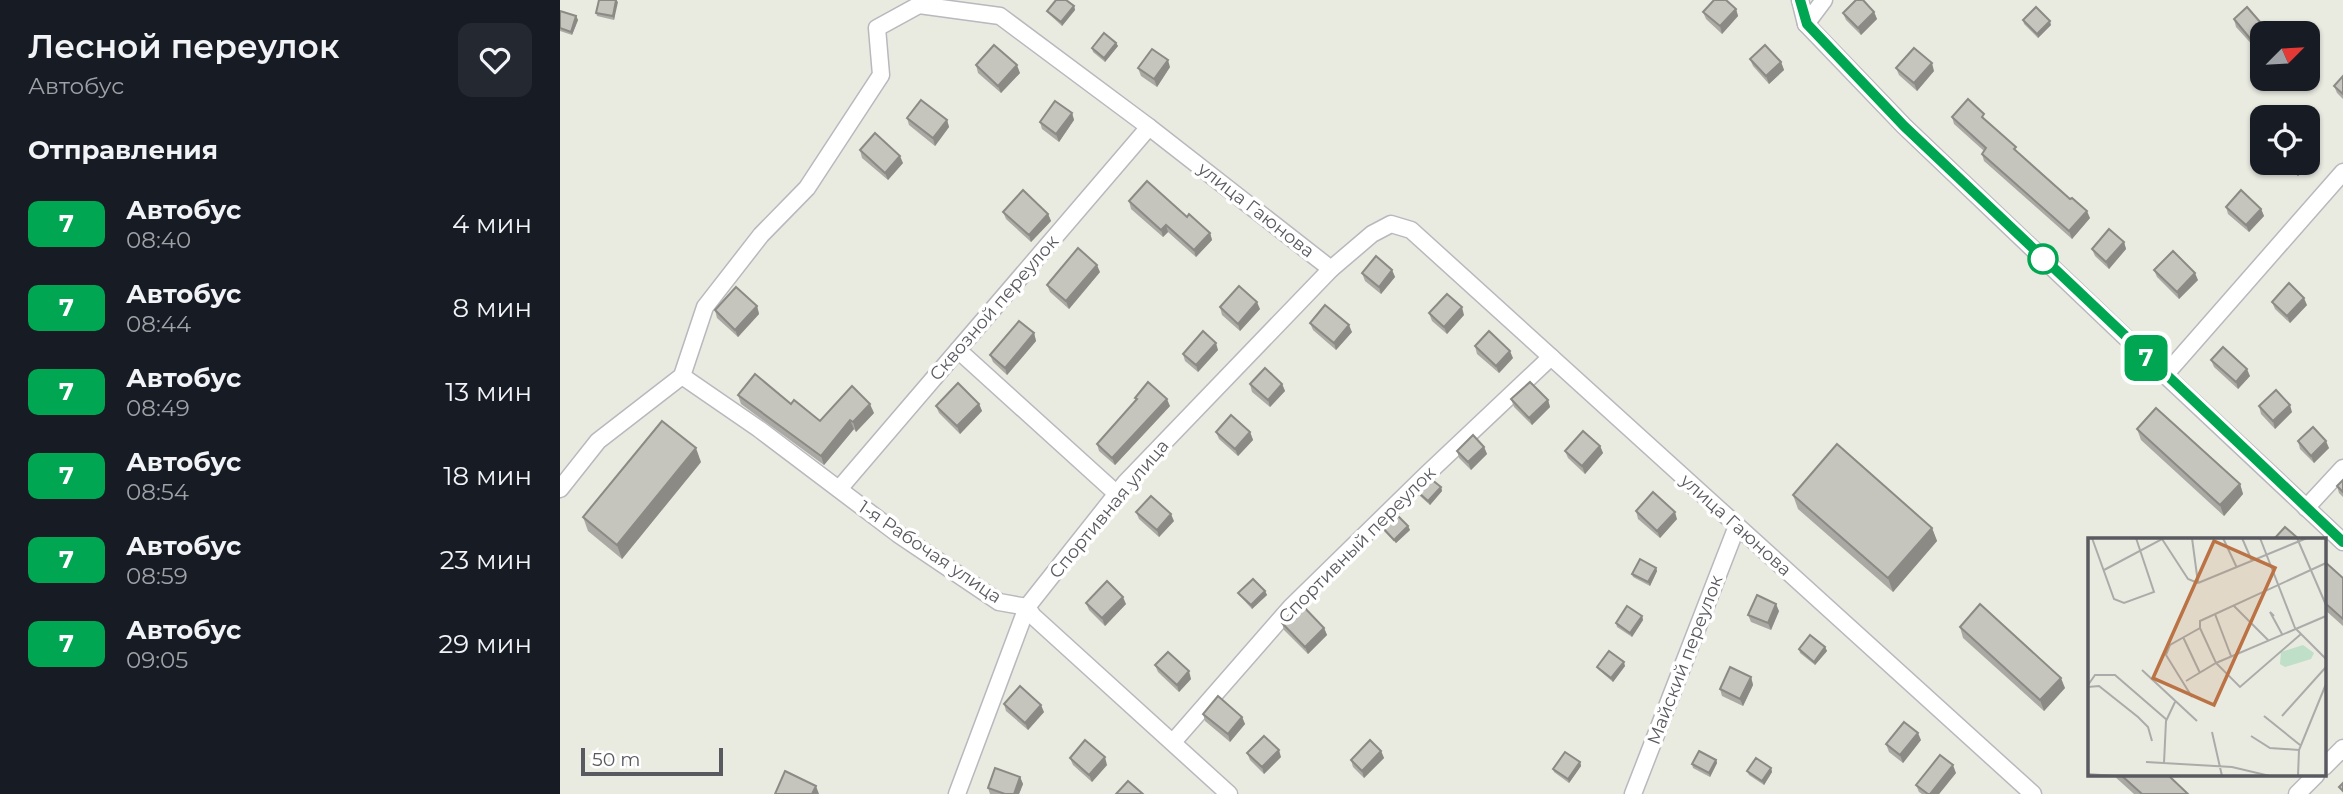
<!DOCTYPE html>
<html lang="ru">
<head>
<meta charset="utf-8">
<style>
  :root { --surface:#171b24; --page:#242831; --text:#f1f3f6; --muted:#9ea1a6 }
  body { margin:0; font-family:Montserrat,sans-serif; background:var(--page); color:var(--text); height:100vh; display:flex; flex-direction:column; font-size:26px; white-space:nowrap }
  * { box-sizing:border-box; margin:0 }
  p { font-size:23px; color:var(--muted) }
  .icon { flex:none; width:38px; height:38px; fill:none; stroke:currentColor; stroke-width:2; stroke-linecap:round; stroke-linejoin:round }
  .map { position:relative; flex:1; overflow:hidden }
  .panel { display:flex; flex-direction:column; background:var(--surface); width:560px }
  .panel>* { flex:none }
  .badge { padding:0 14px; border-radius:10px; font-size:24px; line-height:46px }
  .needle { width:46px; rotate:66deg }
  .buttons { position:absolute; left:1690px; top:21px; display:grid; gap:14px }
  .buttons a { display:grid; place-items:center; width:70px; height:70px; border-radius:14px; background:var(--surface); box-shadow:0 2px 5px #0004; font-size:35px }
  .scale { position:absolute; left:21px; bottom:18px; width:142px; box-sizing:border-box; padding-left:7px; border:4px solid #595a60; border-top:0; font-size:19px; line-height:24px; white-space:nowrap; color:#595a60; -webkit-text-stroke:5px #fff; paint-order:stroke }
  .map>.badge { position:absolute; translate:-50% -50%; box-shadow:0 0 0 4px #fff }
  h2 { padding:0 28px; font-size:26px; line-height:63px }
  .round { display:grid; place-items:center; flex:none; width:74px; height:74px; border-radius:14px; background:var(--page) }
  .headline { display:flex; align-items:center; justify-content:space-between; height:119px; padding:0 28px }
  h1 { font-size:33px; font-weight:600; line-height:52px }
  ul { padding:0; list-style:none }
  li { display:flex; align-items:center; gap:21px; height:84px; padding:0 28px }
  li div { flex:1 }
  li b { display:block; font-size:26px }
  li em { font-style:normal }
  li .badge { min-width:77px; font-weight:700; text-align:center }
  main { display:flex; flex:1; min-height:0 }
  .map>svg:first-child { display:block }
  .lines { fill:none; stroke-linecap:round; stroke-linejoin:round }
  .street-casing { stroke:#b8b8be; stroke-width:19 }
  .street { stroke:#fff; stroke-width:16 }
  .wall { fill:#aaa9a3 }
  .shaded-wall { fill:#8b8a84 }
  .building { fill:#c6c5bd; stroke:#8b8a84; stroke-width:2 }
  .line-casing { stroke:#fff; stroke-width:16 }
  .line { stroke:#00a651; stroke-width:10 }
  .stop-dot { fill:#fff; stroke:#00a651; stroke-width:3.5 }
  .labels { text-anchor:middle; stroke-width:7; stroke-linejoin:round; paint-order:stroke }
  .street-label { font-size:18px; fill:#595a60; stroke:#fff }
  .inset-road { fill:none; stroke:#abaca9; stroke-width:2 }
  .view { fill:#bb7244; fill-opacity:0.15; stroke:#bb7244; stroke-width:3.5 }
  .inset-edge { fill:none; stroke:#595a60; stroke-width:3.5 }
</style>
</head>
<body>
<main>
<section class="panel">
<div class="headline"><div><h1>Лесной переулок</h1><p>Автобус</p></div><a class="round"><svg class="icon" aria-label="heart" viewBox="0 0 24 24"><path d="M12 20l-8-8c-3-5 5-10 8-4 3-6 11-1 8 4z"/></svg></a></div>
<h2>Отправления</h2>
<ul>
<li><span class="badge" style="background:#00a651;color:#fff">7</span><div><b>Автобус</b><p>08:40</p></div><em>4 мин</em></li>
<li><span class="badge" style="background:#00a651;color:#fff">7</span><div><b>Автобус</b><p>08:44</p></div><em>8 мин</em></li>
<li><span class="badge" style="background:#00a651;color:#fff">7</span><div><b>Автобус</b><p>08:49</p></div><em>13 мин</em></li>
<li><span class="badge" style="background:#00a651;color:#fff">7</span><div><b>Автобус</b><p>08:54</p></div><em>18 мин</em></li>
<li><span class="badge" style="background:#00a651;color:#fff">7</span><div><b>Автобус</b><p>08:59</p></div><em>23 мин</em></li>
<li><span class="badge" style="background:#00a651;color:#fff">7</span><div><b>Автобус</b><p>09:05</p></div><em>29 мин</em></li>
</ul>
</section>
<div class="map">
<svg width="1783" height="794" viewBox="0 0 1783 794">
  <rect width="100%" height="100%" fill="#e9eae0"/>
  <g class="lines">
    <g class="street-casing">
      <g id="street">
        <path d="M1240 0 1246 24 1344 126 1605 375 1783 542"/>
        <path d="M1246 24 1264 0"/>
        <path d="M398 350 557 494"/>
        <path d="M1605 375 1783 172"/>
        <path d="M122 376 199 429 338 534 439 602 467 607 473 616 669 794"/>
        <path d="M0 489 38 441 122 376 145 307 201 235 247 188 321 75 317 28 359 5 440 16 589 127 771 269 812 234 831 224 851 230 1473 794"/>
        <path d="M279 489 589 127"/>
        <path d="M1746 508 1783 468"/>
        <path d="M613 742 731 607 867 474 991 357"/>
        <path d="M1764 767 1783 748"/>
        <path d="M397 794 467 607 566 482 771 269"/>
        <path d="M1073 794 1177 526"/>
        <path d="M1737 794 1756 775"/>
      </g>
    </g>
    <use href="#street" class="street"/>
  </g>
  <g class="wall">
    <path d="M39 0H57L54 20 37 16 36 13Z"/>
    <path d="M514 6 515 10 502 26 489 14 487 11Z"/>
    <path d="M1176 9 1178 16 1162 34 1146 19 1143 12Z"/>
    <path d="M0 11 16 16 18 20 12 35 0 31Z"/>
    <path d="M1314 12 1317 19 1301 35 1286 20 1283 13Z"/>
    <path d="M1674 19 1707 30 1708 33H1703V43L1696 49 1676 27Z"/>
    <path d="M1463 20 1491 25 1478 38 1464 24Z"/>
    <path d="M556 43 558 46 545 62 533 52 532 48Z"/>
    <path d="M1190 59 1221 62 1224 70 1209 84 1193 66Z"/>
    <path d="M416 65 460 73 441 93 418 73Z"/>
    <path d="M610 67 597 87 581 76 578 68Z"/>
    <path d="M1336 68 1374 71 1357 91 1339 75Z"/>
    <path d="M1783 76V99L1777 93 1774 86Z"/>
    <path d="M512 113 514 120 499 142 482 129 480 122Z"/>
    <path d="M1392 117 1427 122 1458 152 1530 218 1512 239 1424 161 1422 154 1424 151 1394 124Z"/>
    <path d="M347 118 387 120 389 127 375 146 349 125Z"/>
    <path d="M300 150 343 163 328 180 302 158Z"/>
    <path d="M1754 158 1738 176 1726 166 1725 163Z"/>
    <path d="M569 201 627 217 650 233 652 240 636 257 608 232 603 237 571 209Z"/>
    <path d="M1666 207 1701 209 1704 216 1689 232 1668 214Z"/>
    <path d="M443 212 488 214 491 221 471 242 446 219Z"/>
    <path d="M1564 242 1566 249 1549 269 1535 256 1532 249Z"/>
    <path d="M832 270 835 277 821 294 805 281 802 273Z"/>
    <path d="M1594 270 1638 280 1619 299 1597 277Z"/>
    <path d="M540 272 509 309 490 292 487 285Z"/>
    <path d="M1712 302 1747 305 1730 323 1715 309Z"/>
    <path d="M197 306 199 314 178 337 157 318 155 310Z"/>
    <path d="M660 307 700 309 680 331 662 315Z"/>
    <path d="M869 313 904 315 887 334 872 321Z"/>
    <path d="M750 323 792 332 776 350 753 330Z"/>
    <path d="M474 333 476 341 447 375 433 362 430 355Z"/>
    <path d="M915 346 953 358 939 373 917 354Z"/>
    <path d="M658 350 638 372 625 361 623 354Z"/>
    <path d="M1651 360 1690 376 1678 389 1654 367Z"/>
    <path d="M690 384H722L725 391 710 407 692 392Z"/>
    <path d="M178 395 231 404 260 421 314 413 296 432 294 429 264 465 181 404Z"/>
    <path d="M575 398 610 406 555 465 539 451 537 444 576 401Z"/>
    <path d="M951 399 988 400 990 407 972 425 954 407Z"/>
    <path d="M419 404 422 411 400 434 379 413 376 406Z"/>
    <path d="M1699 406 1732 412 1715 429 1701 414Z"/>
    <path d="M1577 429 1680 484 1683 494 1664 516 1581 440Z"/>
    <path d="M656 432H690L693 440 678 456 659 439Z"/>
    <path d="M1738 441 1769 448 1754 463 1740 449Z"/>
    <path d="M1040 446 1043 453 1025 474 1008 458 1005 451Z"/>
    <path d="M924 447 927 454 911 470 899 458 897 451Z"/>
    <path d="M141 462 62 559 28 531 23 517Z"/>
    <path d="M1783 480V497L1779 493 1777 486Z"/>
    <path d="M881 487 882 491 870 505 860 496 858 492Z"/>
    <path d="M1233 495 1372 528 1377 541 1333 592 1238 509Z"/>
    <path d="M1076 511 1117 519 1100 538 1078 519Z"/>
    <path d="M576 512 614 521 599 537 579 519Z"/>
    <path d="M848 526 850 530 836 543 824 531 822 527Z"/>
    <path d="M1764 561 1783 578V626L1764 609Z"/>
    <path d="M1096 568 1097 571 1090 586 1073 577 1072 574Z"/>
    <path d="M705 591 707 595 692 609 680 596 678 593Z"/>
    <path d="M526 603 566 604 545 626 529 610Z"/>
    <path d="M1219 611 1211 630 1191 622 1188 615Z"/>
    <path d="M1082 616 1083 620 1072 637 1057 627 1056 623Z"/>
    <path d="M722 623 764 628 767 635 748 654 724 630Z"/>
    <path d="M1400 627 1505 688 1484 711 1403 638Z"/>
    <path d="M1265 647 1267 651 1255 665 1240 653 1239 649Z"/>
    <path d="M595 665 631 679 619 692 598 672Z"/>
    <path d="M1065 666 1053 682 1039 670 1037 667Z"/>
    <path d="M1191 677 1193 685 1183 706 1162 696 1160 689Z"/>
    <path d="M444 704 484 712 468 730 446 711Z"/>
    <path d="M643 714 682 717 685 724 670 742 645 721Z"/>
    <path d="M1361 740 1343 763 1329 752 1326 744Z"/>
    <path d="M821 751 824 758 804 778 793 767 791 760Z"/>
    <path d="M687 753 721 757 704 774 690 760Z"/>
    <path d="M510 758 547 765 532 782 513 765Z"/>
    <path d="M1156 760 1157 763 1150 777 1133 768 1132 764Z"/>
    <path d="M1020 762 1021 766 1009 783 994 772 993 769Z"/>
    <path d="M1211 768 1212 772 1204 785 1189 775 1187 771Z"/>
    <path d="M1396 773 1379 794H1362L1359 792 1356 785Z"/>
    <path d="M1553 775H1608L1628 794H1574Z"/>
    <path d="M460 777 463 784 459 794H430L428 788Z"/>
  </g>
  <g class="shaded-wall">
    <path d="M56 0 58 2 54 20 53 16Z"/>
    <path d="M514 6 515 10 502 26 501 22Z"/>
    <path d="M1176 9 1178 16 1162 34 1160 26Z"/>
    <path d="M1314 12 1317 19 1301 35 1298 28Z"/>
    <path d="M16 16 18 20 12 35 11 32Z"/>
    <path d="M1490 21 1491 25 1478 38 1477 34Z"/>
    <path d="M1707 30 1708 33H1703V43L1696 49 1693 42Z"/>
    <path d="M556 43 558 46 545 62 544 58Z"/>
    <path d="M608 60 610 67 597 87 594 79Z"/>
    <path d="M1221 62 1224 70 1209 84 1206 76Z"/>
    <path d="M1372 63 1374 71 1357 91 1354 83Z"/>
    <path d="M457 65 460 73 441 93 438 86Z"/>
    <path d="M512 113 514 120 499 142 496 134Z"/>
    <path d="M387 120 389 127 375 146 373 138Z"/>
    <path d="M1753 154 1754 158 1738 176 1736 173 1745 163H1748V159Z"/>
    <path d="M340 156 343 163 328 180 325 173Z"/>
    <path d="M1701 209 1704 216 1689 232 1686 225Z"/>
    <path d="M1527 211 1530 218 1512 239 1509 231Z"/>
    <path d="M488 214 491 221 471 242 469 235Z"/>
    <path d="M606 225 608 232 603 237 601 230Z"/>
    <path d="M650 233 652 240 636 257 634 250Z"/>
    <path d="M1564 242 1566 249 1549 269 1546 262Z"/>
    <path d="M537 265 540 272 509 309 506 301Z"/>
    <path d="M832 270 835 277 821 294 819 287Z"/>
    <path d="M1635 273 1638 280 1619 299 1617 292Z"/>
    <path d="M1744 298 1747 305 1730 323 1727 316Z"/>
    <path d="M697 302 700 309 680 331 678 324Z"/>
    <path d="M197 306 199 314 178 337 175 330Z"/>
    <path d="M902 307 904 315 887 334 884 327Z"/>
    <path d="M789 325 792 332 776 350 774 343Z"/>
    <path d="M474 333 476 341 447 375 445 368Z"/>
    <path d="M656 343 658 350 638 372 636 365Z"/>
    <path d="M950 351 953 358 939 373 936 366Z"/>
    <path d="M1687 369 1690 376 1678 389 1676 382Z"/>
    <path d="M722 384 725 391 710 407 708 400Z"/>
    <path d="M607 399 610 406 555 465 552 458Z"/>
    <path d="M988 400 990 407 972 425 969 418Z"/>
    <path d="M310 404 314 413 296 432 293 422Z"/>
    <path d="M419 404 422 411 400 434 397 426Z"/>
    <path d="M1730 405 1732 412 1715 429 1713 421Z"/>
    <path d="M290 420 294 429 264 465 261 456Z"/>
    <path d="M690 432 693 440 678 456 675 449Z"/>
    <path d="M1766 441 1769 448 1754 463 1751 456Z"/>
    <path d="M1040 446 1043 453 1025 474 1022 466Z"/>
    <path d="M924 447 927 454 911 470 908 462Z"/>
    <path d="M136 448 141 462 62 559 57 545Z"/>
    <path d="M1680 484 1683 494 1664 516 1660 505Z"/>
    <path d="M881 487 882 491 870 505 868 501Z"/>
    <path d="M1115 512 1117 519 1100 538 1097 531Z"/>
    <path d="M611 514 614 521 599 537 597 530Z"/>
    <path d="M848 526 850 530 836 543 834 540Z"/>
    <path d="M1372 528 1377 541 1333 592 1328 578Z"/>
    <path d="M1096 568 1097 571 1090 586 1088 582Z"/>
    <path d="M705 591 707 595 692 609 691 605Z"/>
    <path d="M563 597 566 604 545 626 542 618Z"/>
    <path d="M1216 604 1219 611 1211 630 1208 623Z"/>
    <path d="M1082 616 1083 620 1072 637 1070 633Z"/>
    <path d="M764 628 767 635 748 654 745 647Z"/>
    <path d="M1265 647 1267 651 1255 665 1254 662Z"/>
    <path d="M1064 662 1065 666 1053 682 1051 678Z"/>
    <path d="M629 671 631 679 619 692 617 685Z"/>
    <path d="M1191 677 1193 685 1183 706 1180 699Z"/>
    <path d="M1501 678 1505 688 1484 711 1480 700Z"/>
    <path d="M481 705 484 712 468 730 465 723Z"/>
    <path d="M682 717 685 724 670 742 668 734Z"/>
    <path d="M1358 733 1361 740 1343 763 1340 755Z"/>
    <path d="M719 750 721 757 704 774 702 767Z"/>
    <path d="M821 751 824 758 804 778 802 771Z"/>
    <path d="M545 757 547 765 532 782 529 775Z"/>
    <path d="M1156 760 1157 763 1150 777 1149 773Z"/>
    <path d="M1020 762 1021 766 1009 783 1008 779Z"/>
    <path d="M1393 765 1396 773 1379 794H1370Z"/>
    <path d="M1211 768 1212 772 1204 785 1202 781Z"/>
    <path d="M460 777 463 784 459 794H454Z"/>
    <path d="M256 786 259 794H252Z"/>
  </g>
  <g class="building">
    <path d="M39 0H56L53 16 36 13Z"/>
    <path d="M496 0H506L514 6 501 22 487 11Z"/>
    <path d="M1154 0H1166L1176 9 1160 26 1143 12Z"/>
    <path d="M1296 0H1303L1314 12 1298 28 1283 13Z"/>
    <path d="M1476 7 1490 21 1477 34 1463 20Z"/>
    <path d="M1687 7 1707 30 1693 42 1674 19Z"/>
    <path d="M0 11 16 16 11 32 0 28Z"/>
    <path d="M544 33 556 43 544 58 532 48Z"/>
    <path d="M434 45 457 65 438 86 416 65Z"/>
    <path d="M1205 45 1221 62 1206 76 1190 59Z"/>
    <path d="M1354 48 1372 63 1354 83 1336 68Z"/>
    <path d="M592 49 608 60 594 79 578 68Z"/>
    <path d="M1783 76V94L1774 86Z"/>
    <path d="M1408 99 1424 114 1422 117 1456 147 1454 149 1510 199 1512 198 1527 211 1509 231 1422 154 1426 148 1392 117Z"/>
    <path d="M361 100 387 120 373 138 347 118Z"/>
    <path d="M495 101 512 113 496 134 480 122Z"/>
    <path d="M315 133 340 156 325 173 300 150Z"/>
    <path d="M1748 150 1753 154 1748 159Z"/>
    <path d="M1725 163H1745L1736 173Z"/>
    <path d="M587 181 627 217 629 214 650 233 634 250 606 225 601 230 569 201Z"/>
    <path d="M463 190 488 214 469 235 443 212Z"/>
    <path d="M1681 190 1701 209 1686 225 1666 207Z"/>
    <path d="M1549 229 1564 242 1546 262 1532 249Z"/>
    <path d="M518 248 537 265 506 301 487 285Z"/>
    <path d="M1613 251 1635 273 1617 292 1594 270Z"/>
    <path d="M816 256 832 270 819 287 802 273Z"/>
    <path d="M1729 283 1744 298 1727 316 1712 302Z"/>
    <path d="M679 286 697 302 678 324 660 307Z"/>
    <path d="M176 287 197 306 175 330 155 310Z"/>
    <path d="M887 294 902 307 884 327 869 313Z"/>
    <path d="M765 305 789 325 774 343 750 323Z"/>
    <path d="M459 321 474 333 445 368 430 355Z"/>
    <path d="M643 331 656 343 636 365 623 354Z"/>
    <path d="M929 331 950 351 936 366 915 346Z"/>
    <path d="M1663 347 1687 369 1676 382 1651 360Z"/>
    <path d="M705 368 722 384 708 400 690 384Z"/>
    <path d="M195 374 231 404 234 400 260 421 292 386 310 404 293 422 290 420 261 456 178 395Z"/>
    <path d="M588 382 607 399 552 458 537 444 577 399 575 398Z"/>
    <path d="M970 382 988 400 969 418 951 399Z"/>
    <path d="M398 383 419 404 397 426 376 406Z"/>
    <path d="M1716 390 1730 405 1713 421 1699 406Z"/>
    <path d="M1596 408 1680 484 1660 505 1577 429Z"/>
    <path d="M671 415 690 432 675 449 656 432Z"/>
    <path d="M102 421 136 448 57 545 23 517Z"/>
    <path d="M1753 427 1766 441 1751 456 1738 441Z"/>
    <path d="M1023 431 1040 446 1022 466 1005 451Z"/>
    <path d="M913 435 924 447 908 462 897 451Z"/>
    <path d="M1277 444 1372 528 1328 578 1233 495Z"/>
    <path d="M871 479 881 487 868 501 858 492Z"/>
    <path d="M1783 480V492L1777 486Z"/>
    <path d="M1093 492 1115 512 1097 531 1076 511Z"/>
    <path d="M591 496 611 514 597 530 576 512Z"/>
    <path d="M836 514 848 526 834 540 822 527Z"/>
    <path d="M1725 527 1740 540H1713Z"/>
    <path d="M1080 559 1096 568 1088 582 1072 574Z"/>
    <path d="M1764 561 1783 578V619L1764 602Z"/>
    <path d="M693 579 705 591 691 605 678 593Z"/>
    <path d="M547 581 563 597 542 618 526 603Z"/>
    <path d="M1197 595 1216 604 1208 623 1188 615Z"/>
    <path d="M740 603 764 628 745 647 722 623Z"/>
    <path d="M1420 604 1501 678 1480 700 1400 627Z"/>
    <path d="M1067 606 1082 616 1070 633 1056 623Z"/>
    <path d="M1250 635 1265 647 1254 662 1239 649Z"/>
    <path d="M1049 651 1064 662 1051 678 1037 667Z"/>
    <path d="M608 652 629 671 617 685 595 665Z"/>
    <path d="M1170 667 1191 677 1180 699 1160 689Z"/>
    <path d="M460 686 481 705 465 723 444 704Z"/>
    <path d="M658 696 682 717 668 734 643 714Z"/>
    <path d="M1344 722 1358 733 1340 755 1326 744Z"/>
    <path d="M704 736 719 750 702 767 687 753Z"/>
    <path d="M525 740 545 757 529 775 510 758Z"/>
    <path d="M810 740 821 751 802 771 791 760Z"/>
    <path d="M1139 751 1156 760 1149 773 1132 764Z"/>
    <path d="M1005 752 1020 762 1008 779 993 769Z"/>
    <path d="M1380 755 1393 765 1370 794H1368L1356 785Z"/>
    <path d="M1196 758 1211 768 1202 781 1187 771Z"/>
    <path d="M435 768 460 777 454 794H445L428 788Z"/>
    <path d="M225 771 256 786 252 794H215Z"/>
    <path d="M1561 775H1608L1628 794H1582Z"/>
    <path d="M568 781 583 794H556Z"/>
    <path d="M1783 783V791L1779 787Z"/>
  </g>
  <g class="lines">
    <g class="line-casing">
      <path id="line" d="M1240 0 1247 24 1344 126 1783 542"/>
    </g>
    <use href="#line" class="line"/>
  </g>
  <circle class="stop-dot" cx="1483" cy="259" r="14"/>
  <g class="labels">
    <g class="street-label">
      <text transform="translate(696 210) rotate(38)" y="6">улица Гаюнова</text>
      <text transform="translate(434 308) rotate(-49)" y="6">Сквозной переулок</text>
      <text transform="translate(549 509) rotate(-50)" y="6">Спортивная улица</text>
      <text transform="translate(1176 525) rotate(42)" y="6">улица Гаюнова</text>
      <text transform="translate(797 545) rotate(-45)" y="6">Спортивный переулок</text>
      <text transform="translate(370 552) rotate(34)" y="6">1-я Рабочая улица</text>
      <text transform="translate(1125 660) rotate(-69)" y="6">Майский переулок</text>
    </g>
  </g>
  <g transform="translate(1528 538)">
    <rect width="238" height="238" fill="#e9eae0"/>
    <path d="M215 107 226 115 223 121 197 129 192 126 193 114Z" fill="#bfdfc9"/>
    <path class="inset-road" d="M4 0 26 61 36 65 66 54 48 0M104 0 110 45M135 0 149 30M154 0 164 23M172 0 207 90 238 121M209 0 238 67M16 32 74 1 100 41 110 45M110 45 219 0M146 68 180 102M127 76 143 118M186 78 182 74 194 96M112 90 128 125 152 149 213 96M95 99 112 135M54 132 109 183M98 143 128 125 238 78M0 147 7 137H27L79 182M0 149 11 148 50 179 60 189 64 203M104 159 78 117 82 107 112 90V83L238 25M176 178 212 207M194 178 238 129M124 194 134 238M163 198 182 210 211 212M58 224 144 229 182 238M76 225 78 183 87 164M0 236 26 238M210 238 211 212 238 146"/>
    <path class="view" d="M126 3 187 30 126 167 65 140Z"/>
    <rect width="238" height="238" class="inset-edge"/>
  </g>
</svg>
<div class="buttons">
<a><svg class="needle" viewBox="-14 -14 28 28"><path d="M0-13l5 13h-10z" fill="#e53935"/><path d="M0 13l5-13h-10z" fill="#9ea1a6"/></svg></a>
<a><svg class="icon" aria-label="locate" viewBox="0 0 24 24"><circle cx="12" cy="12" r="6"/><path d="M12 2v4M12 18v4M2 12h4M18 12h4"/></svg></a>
</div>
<div class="scale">50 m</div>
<b class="badge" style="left:1586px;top:358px;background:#00a651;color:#fff">7</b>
</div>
</main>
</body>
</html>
